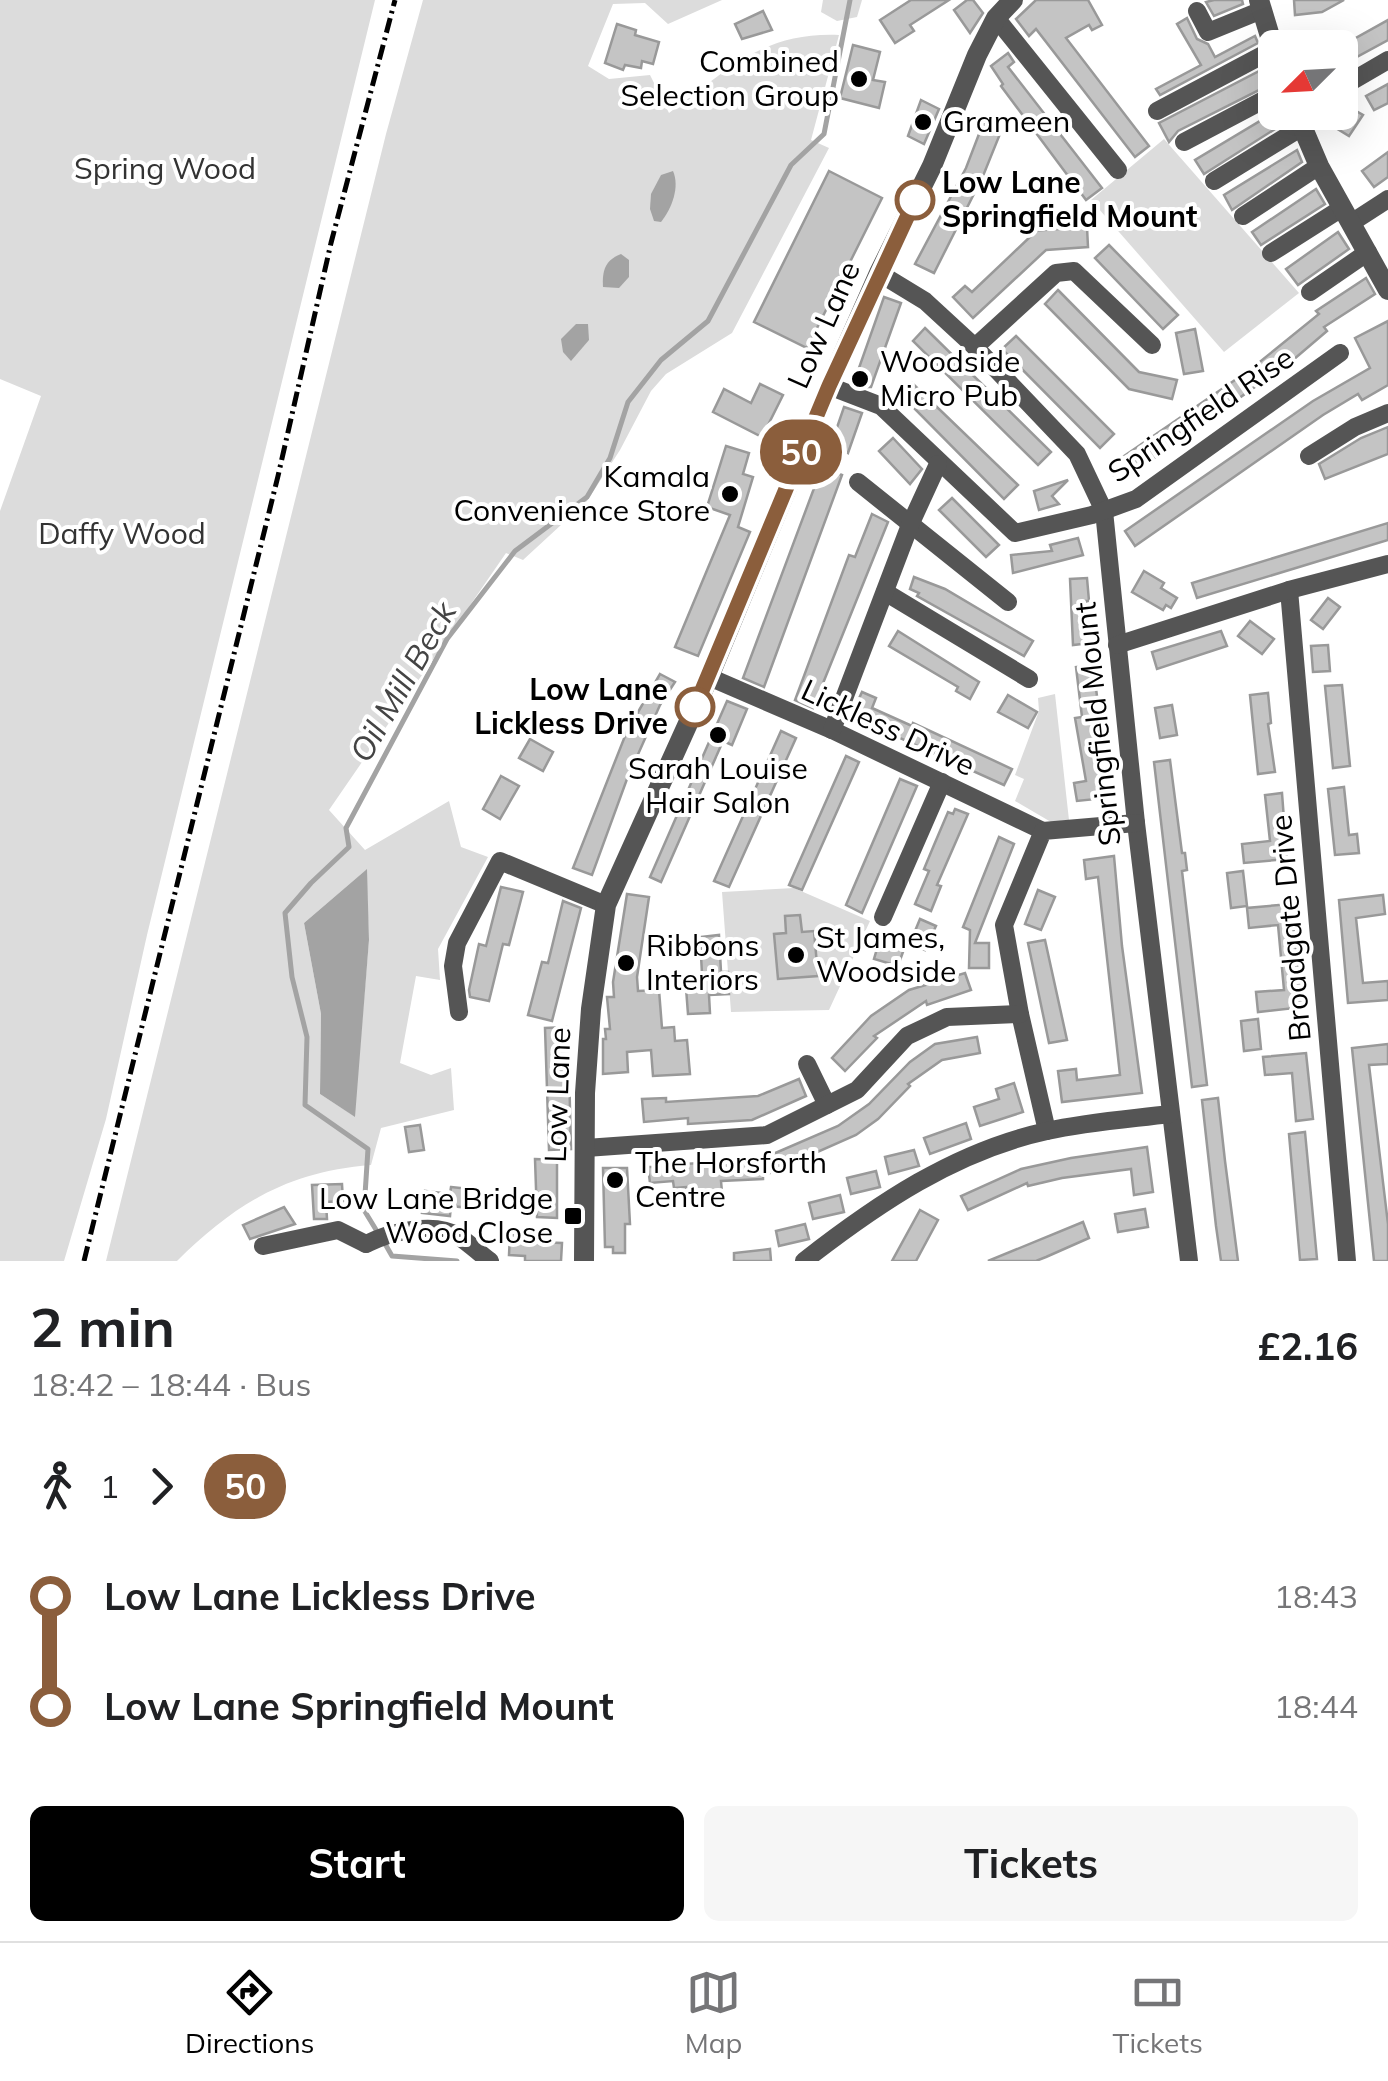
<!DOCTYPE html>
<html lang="en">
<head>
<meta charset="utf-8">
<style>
  :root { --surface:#fff; --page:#f6f6f6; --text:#202124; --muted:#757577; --line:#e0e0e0; --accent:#000 }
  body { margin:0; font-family:Mulish,sans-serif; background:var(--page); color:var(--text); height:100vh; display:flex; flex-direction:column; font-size:38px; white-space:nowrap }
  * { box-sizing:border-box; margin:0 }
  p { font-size:32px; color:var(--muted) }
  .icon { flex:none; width:55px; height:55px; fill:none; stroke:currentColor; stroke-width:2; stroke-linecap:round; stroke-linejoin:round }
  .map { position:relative; height:1261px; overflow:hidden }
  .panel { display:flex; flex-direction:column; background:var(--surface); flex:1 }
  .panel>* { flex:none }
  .badge { padding:0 20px; border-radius:32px; font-size:35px; line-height:65px }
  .needle { width:65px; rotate:246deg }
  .buttons { position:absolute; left:1258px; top:30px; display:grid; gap:20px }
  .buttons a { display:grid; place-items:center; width:100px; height:100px; border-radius:15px; background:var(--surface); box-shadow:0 10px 40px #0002; font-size:50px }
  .map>.badge { position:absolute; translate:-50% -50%; box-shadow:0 0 0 5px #fff }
  .legs { display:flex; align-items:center; gap:15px; height:110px; padding:0 30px; font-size:32px }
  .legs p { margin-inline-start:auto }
  .summary { display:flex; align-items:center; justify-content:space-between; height:170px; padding:0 30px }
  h1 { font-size:55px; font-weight:700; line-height:75px }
  .button { display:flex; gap:20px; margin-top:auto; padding:20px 30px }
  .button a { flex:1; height:115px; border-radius:15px; background:var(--accent); color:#fff; font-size:40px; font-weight:700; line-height:115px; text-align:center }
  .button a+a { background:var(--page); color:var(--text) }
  ul { padding:0 30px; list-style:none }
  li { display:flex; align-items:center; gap:35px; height:110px; font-size:38px }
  li i { display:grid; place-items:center; width:15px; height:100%; margin:0 12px; background:currentColor }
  li i::after { content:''; width:25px; height:25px; margin:-12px; border:8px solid; border-radius:50%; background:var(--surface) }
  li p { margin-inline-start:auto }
  li:first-child i { background:linear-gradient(#0000 50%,currentColor 0) }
  li:last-child i { background:linear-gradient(currentColor 50%,#0000 0) }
  .dock { display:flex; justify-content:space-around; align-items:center; height:140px; border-top:2px solid var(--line); background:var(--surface); font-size:28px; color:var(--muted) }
  .dock a { display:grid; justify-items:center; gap:5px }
  .dock .active { color:var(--accent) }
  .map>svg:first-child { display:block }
  .green { fill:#dcdcdc; fill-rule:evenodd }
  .water { fill:#a3a3a3 }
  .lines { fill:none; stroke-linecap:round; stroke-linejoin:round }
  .stream { stroke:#a3a3a3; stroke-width:5 }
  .building { fill:#c4c4c4; stroke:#999; stroke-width:2.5 }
  .minor { stroke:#555; stroke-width:18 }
  .tertiary { stroke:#555; stroke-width:20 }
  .rail { stroke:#000; stroke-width:5; stroke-dasharray:15 5 2.5 5; stroke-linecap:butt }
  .line-1-casing { stroke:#fff; stroke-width:22 }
  .line-1 { stroke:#8b5e3c; stroke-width:15 }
  .poi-dot { fill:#000; stroke:#fff; stroke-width:4 }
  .stop-1-dot { fill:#fff; stroke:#8b5e3c; stroke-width:5 }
  .labels { text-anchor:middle; stroke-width:8; stroke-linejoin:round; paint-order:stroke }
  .poi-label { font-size:30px; fill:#000; stroke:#fff; text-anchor:start }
  .park-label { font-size:30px; fill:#333; stroke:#fff }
  .stop-label { font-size:30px; font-weight:bold; fill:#000; stroke:#fff; text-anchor:start }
  .street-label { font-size:30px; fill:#000; stroke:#fff }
  .water-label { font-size:32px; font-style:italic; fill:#444; stroke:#fff }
</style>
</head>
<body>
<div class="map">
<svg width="1388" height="1261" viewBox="0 0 1388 1261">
  <rect width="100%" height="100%" fill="#fff"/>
  <g class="green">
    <path d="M0 0H375L147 935 106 1119 64 1261H0V511L41 396 0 379Z"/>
    <path d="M423 0H722L668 24 645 3 613 4 588 66 609 79 650 75 669 113C728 70 762 32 839 35L811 140 829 148 732 333 666 374 651 391 620 450 587 501 523 560 506 553 329 810 365 850 449 801 461 847 488 857 438 949 440 980 416 976 400 1063 431 1075 451 1068 454 1110 381 1128 371 1165C287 1172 236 1203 177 1261H106L386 134ZM366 870 369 940 354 1116 320 1094 321 1014 304 923Z"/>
    <path d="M823 0H862L857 17 837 21 821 12Z"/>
    <path d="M1164 139 1299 293 1224 352 1091 200Z"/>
    <path d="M1055 694 1069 820 1051 822 1015 801 1024 779 1015 775 1039 711 1038 698Z"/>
    <path d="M794 888 870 921 829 1010 731 1012 722 892ZM800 915 802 932H814L818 976 778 978 774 935 786 933 785 917Z"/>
  </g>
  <g class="water">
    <path d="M673 171C680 187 672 208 661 222L654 221 650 209 651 194 661 175Z"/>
    <path d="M621 254 629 260V277L619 288 603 287C602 271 605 260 621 254Z"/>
    <path d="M576 324H588L589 340 571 361 563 352 561 339Z"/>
    <path d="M367 869 369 940 355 1117 320 1094 321 1014 304 923Z"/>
  </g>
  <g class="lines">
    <g class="stream">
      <path d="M378 1233 364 1210 368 1149 305 1105 307 1037 292 977 285 913 311 883 349 847 346 828 447 639 515 551 587 497 610 458 628 402 661 360 708 321 791 165 824 134 850 0"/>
      <path d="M384 1242 392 1256 457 1261"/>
    </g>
  </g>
  <g class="building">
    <path d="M911 0H949L910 25 914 31 895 43 880 20Z"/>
    <path d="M967 0H973L983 13 970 33 954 10Z"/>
    <path d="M1036 0H1088L1102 25 1092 30 1089 25 1066 38 1149 146 1135 157 1036 29 1029 36 1016 19Z"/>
    <path d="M1214 0H1242L1243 4 1214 16 1206 2Z"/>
    <path d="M1294 0H1344L1322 12 1295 15Z"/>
    <path d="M763 11 772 30 742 39 735 24Z"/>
    <path d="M1187 18 1197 39 1208 44 1215 57 1255 36 1258 43 1160 95 1156 89 1201 65 1177 24Z"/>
    <path d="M1388 20V40L1353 59 1345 44Z"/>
    <path d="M617 24 636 30 635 35 659 42 653 64 642 61 641 68 625 65 623 70 605 63Z"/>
    <path d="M853 45 880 52 873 80 885 82 879 108 840 98Z"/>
    <path d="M1008 53 1014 62 1008 67 1102 188 1086 200 1001 86 1003 84 991 66Z"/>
    <path d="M1267 67 1275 82 1178 131 1169 142 1159 123Z"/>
    <path d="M1388 84V103L1374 110 1366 96Z"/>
    <path d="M921 100 939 109 924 144 908 136Z"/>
    <path d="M1349 107 1363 115 1349 136 1336 128Z"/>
    <path d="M1275 112H1283L1286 122 1204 174 1195 160Z"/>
    <path d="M984 121 1002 129 983 176 934 273 915 264 966 168Z"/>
    <path d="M1297 150 1302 162 1232 210 1224 195Z"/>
    <path d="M1388 152V177L1374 187 1362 171Z"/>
    <path d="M829 171 882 198 807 348 754 322Z"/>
    <path d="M1316 189 1325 204 1261 245 1252 232Z"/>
    <path d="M1087 227 1088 247 1046 250 973 318 953 297 965 286 972 292 1031 236 1030 231Z"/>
    <path d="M1338 232 1349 249 1298 285 1286 269Z"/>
    <path d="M1109 245 1178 315 1163 329 1095 258Z"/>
    <path d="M1366 278 1375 294 1324 327 1327 331 1293 360 1119 483 1108 467 1251 369 1319 314 1316 311Z"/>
    <path d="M1058 290 1139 372 1177 380 1172 399 1129 389 1045 304Z"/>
    <path d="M884 297 901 303 871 387H866L854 382Z"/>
    <path d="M1388 321V385L1362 400 1358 394 1323 415 1135 546 1125 531 1313 401 1370 368 1355 338Z"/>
    <path d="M925 328 1051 452 1038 465 913 341Z"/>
    <path d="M1195 329 1203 371 1184 374 1176 333Z"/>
    <path d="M1016 336 1114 434 1100 448 1002 349Z"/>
    <path d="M912 383 1018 485 1004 499 901 395Z"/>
    <path d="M760 384 783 395 762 437 713 412 724 389 751 403Z"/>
    <path d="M844 407 862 413 848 453 832 442Z"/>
    <path d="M1388 427V454L1325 479 1319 464 1361 438Z"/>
    <path d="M893 438 922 469 910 484 879 451Z"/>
    <path d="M726 446 749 453 743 474 753 477 738 527 750 532 698 656 675 647 730 515 707 507Z"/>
    <path d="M822 467 842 475 764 687 743 678Z"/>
    <path d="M1068 480 1052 496 1059 504 1039 510 1034 491Z"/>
    <path d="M952 498 999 545 986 557 939 510Z"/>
    <path d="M872 514 888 522 813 708 795 700 849 555 855 557Z"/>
    <path d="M1388 523V540L1197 598 1192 583Z"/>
    <path d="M1078 538 1083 555 1013 573 1011 555 1052 551 1050 545Z"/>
    <path d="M1144 571 1164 583 1161 588 1177 598 1171 608 1166 605 1163 610 1132 592Z"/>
    <path d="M914 577 945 589 1033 641 1024 656 917 596 919 593 910 589Z"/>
    <path d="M1087 578 1089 601H1086L1091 643 1073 645 1070 579Z"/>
    <path d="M1328 598 1340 607 1323 629 1311 620Z"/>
    <path d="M1250 621 1274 639 1262 654 1238 636Z"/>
    <path d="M898 631 979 682 970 699 956 691 958 687 889 646Z"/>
    <path d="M1221 631 1227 646 1157 669 1152 652Z"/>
    <path d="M1328 645 1330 671 1313 672 1311 646Z"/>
    <path d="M1093 665 1098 704 1093 705 1106 798 1077 801 1074 783 1086 781 1075 718 1082 717 1076 667Z"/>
    <path d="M660 674 675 682 660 705 627 779 592 875 573 868 627 731Z"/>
    <path d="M1342 685 1350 766 1333 768 1325 686Z"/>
    <path d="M862 692 876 698 872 708 912 726 913 723 1012 769 1004 785 851 716Z"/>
    <path d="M1268 693 1271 723 1268 724 1275 772 1258 774 1250 695Z"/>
    <path d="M1008 695 1037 712 1028 728 998 712Z"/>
    <path d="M727 701 747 709 732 745 723 741 661 882 650 877Z"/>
    <path d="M1172 705 1177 735 1160 738 1155 708Z"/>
    <path d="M781 731 796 738 729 887 714 881Z"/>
    <path d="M530 739 553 752 543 771 519 758Z"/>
    <path d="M846 756 859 762 802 890 789 885Z"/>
    <path d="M1170 760 1182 853H1185L1187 870 1182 871 1207 1085 1192 1087 1154 762Z"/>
    <path d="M501 776 519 786 500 819 483 809Z"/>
    <path d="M900 779 917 786 862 913 846 905Z"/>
    <path d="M1344 787 1349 835 1357 834 1359 853 1335 855 1328 789Z"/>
    <path d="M1282 793 1287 859 1244 863 1242 844 1270 841 1265 795Z"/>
    <path d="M955 809 968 814 937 885 941 886 931 911 915 904 929 871 924 869 934 845 948 812 953 814Z"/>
    <path d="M999 837 1014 844 975 943H989V968H969L970 930 963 927Z"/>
    <path d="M1114 856 1122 946 1142 1093 1062 1102 1058 1071 1076 1069 1077 1080 1120 1075 1098 877 1086 879 1084 860Z"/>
    <path d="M1243 871 1247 906 1231 908 1227 873Z"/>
    <path d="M501 887 523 892 509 945 503 944 489 1001 470 997 469 990 479 944 486 946Z"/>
    <path d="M1038 890 1055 897 1041 930 1025 924Z"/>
    <path d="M627 894 649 897 637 977 638 991 659 990 662 1028 674 1027 675 1041 687 1040 690 1074 653 1076 651 1050 627 1052 628 1072 603 1074V1039H606L605 1029H610L607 997H614L613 982Z"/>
    <path d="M1383 895 1385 914 1356 918 1363 983 1388 981V1000L1348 1003 1339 900Z"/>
    <path d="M563 901 581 908 552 1021 528 1015 542 962 548 963Z"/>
    <path d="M1290 904 1304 1007 1258 1012 1256 992 1284 990 1278 925 1249 928 1247 908Z"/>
    <path d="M800 915 802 932 814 931 818 976 778 979 774 934 786 933 785 916Z"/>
    <path d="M920 919 936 926 925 950 910 943Z"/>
    <path d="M719 935 721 972H728L729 994 709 995 710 1013 688 1014 685 975 702 974 700 937Z"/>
    <path d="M1045 940 1067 1040 1049 1043 1028 943Z"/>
    <path d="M879 942 904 949 898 966 874 959Z"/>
    <path d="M965 973 971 990 927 1005 926 1001 874 1036 877 1038 845 1071 832 1058 871 1016 909 990Z"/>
    <path d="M1258 1019 1261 1049 1244 1051 1241 1021Z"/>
    <path d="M568 1027 571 1149 549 1150 545 1028Z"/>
    <path d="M977 1037 980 1053 942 1060 908 1084 910 1086 878 1119 856 1135 763 1176V1179L721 1181 722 1192 706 1193 687 1192 686 1187 674 1188 673 1181 650 1183 648 1167H654L653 1161 666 1160V1165L775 1159 773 1154 838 1126 869 1104 910 1062 935 1044Z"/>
    <path d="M1388 1044V1064L1369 1065 1388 1224V1261H1374L1352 1048Z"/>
    <path d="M1306 1053 1313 1119 1296 1121 1292 1073 1265 1075 1263 1057Z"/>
    <path d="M799 1079 806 1096 752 1120 688 1124V1118L644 1122 642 1099 666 1098V1102L758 1096Z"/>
    <path d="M1014 1083 1023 1112 980 1126 974 1107 999 1099 996 1089Z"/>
    <path d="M1218 1098 1225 1161 1238 1261H1221L1216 1226 1202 1100Z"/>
    <path d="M966 1123 971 1139 930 1154 924 1138Z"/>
    <path d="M420 1125 424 1150 409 1152 405 1127Z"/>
    <path d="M1305 1132 1317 1259 1300 1260 1289 1134Z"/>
    <path d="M1147 1147 1153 1192 1134 1195 1131 1169 1062 1178 1028 1186 1027 1183 968 1210 961 1196 1021 1169 1071 1158Z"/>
    <path d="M914 1150 919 1166 889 1174 885 1157Z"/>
    <path d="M535 1159 557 1160V1218L537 1217Z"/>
    <path d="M603 1168H627L630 1224H625V1253H613V1247H605Z"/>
    <path d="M876 1171 880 1187 851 1194 847 1178Z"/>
    <path d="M342 1184 343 1201 326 1202 327 1219H314L312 1185Z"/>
    <path d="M451 1187 480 1190 478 1209 451 1206 450 1216 422 1213 425 1191 450 1194Z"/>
    <path d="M840 1195 844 1212 813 1219 809 1203Z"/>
    <path d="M284 1207 295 1224 250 1239 243 1225Z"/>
    <path d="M1145 1209 1148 1227 1118 1232 1115 1214Z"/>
    <path d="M920 1210 938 1220 916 1261H892Z"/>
    <path d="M1083 1222 1089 1238 1046 1257 1036 1261H988Z"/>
    <path d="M805 1224 809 1239 779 1246 776 1231Z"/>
    <path d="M510 1234 536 1236V1242L562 1243 561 1261H525V1256L509 1255Z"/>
    <path d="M770 1249 771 1261H734V1253Z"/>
  </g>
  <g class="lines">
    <g class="minor">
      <path d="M1197 11 1208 32 1262 10"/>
      <path d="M996 18 1118 170"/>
      <path d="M1340 88 1388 60"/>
      <path d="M1157 111 1274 49"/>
      <path d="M1184 142 1275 94"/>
      <path d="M1214 181 1302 127"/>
      <path d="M1243 216 1319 166"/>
      <path d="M1351 223 1388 199"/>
      <path d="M1271 253 1342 208"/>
      <path d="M879 273 925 301 975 347 1077 454 1104 511 1136 823 1189 1261"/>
      <path d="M1310 292 1368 252"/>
      <path d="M975 347 1056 273 1074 271 1152 345"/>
      <path d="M829 386 881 406 1015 533 1092 515 1136 499 1340 353"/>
      <path d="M1309 456 1355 427 1388 413"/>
      <path d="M858 482 1008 602"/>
      <path d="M1289 590 1347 1261"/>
      <path d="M885 592 1029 679"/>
      <path d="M1117 645 1289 590 1388 564"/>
      <path d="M709 677 832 730 1043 831"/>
      <path d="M832 730 910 525 938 464"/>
      <path d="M883 917 942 782"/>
      <path d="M459 1012 453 966 457 943 500 861 606 905"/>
      <path d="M807 1064 827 1105"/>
      <path d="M1047 1131 1020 1014 1004 925 1043 831 1136 823"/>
      <path d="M586 1148 767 1135 857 1090 907 1036 947 1017 1020 1014"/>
      <path d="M366 1244C390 1232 434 1221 458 1236 469 1243 479 1253 490 1261"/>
      <path d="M263 1246 338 1230 366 1244"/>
      <path d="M804 1261C877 1204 955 1151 1047 1131 1087 1122 1130 1119 1170 1114"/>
    </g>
    <g class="tertiary">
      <path d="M1259 0 1275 53"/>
      <path d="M1296 112 1319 166 1388 290"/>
      <path d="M584 1261 585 1093 591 1009 606 905 709 677 829 386 879 273 932 166 977 55 996 18 1013 0"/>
    </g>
    <path class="rail" d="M84 1261 278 476 331 243 395 0"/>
  </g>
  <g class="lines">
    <g class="line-1-casing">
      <path id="line-1" d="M695 707 829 386 915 200"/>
    </g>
    <use href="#line-1" class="line-1"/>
  </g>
  <g class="poi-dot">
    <circle cx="859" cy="79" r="10"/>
    <circle cx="923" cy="122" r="10"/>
    <circle cx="860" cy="379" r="10"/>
    <circle cx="730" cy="494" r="10"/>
    <circle cx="718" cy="735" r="10"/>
    <circle cx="796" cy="955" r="10"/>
    <circle cx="626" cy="963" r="10"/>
    <circle cx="615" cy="1180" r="10"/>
    <rect x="563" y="1206" width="20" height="20" rx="5"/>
  </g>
  <g class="stop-1-dot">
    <circle cx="915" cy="200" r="18"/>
    <circle cx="695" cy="707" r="18"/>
  </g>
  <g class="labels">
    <g class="poi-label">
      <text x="839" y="72" text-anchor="end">Combined<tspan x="839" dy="34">Selection Group</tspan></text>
      <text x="943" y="132">Grameen</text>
      <text x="880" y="372">Woodside<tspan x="880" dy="34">Micro Pub</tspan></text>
      <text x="710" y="487" text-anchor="end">Kamala<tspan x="710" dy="34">Convenience Store</tspan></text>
      <text x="718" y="779" text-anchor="middle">Sarah Louise<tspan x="718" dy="34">Hair Salon</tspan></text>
      <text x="816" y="948">St James,<tspan x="816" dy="34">Woodside</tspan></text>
      <text x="646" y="956">Ribbons<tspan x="646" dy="34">Interiors</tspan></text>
      <text x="635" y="1173">The Horsforth<tspan x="635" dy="34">Centre</tspan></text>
      <text x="553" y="1209" text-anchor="end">Low Lane Bridge<tspan x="553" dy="34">Wood Close</tspan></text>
    </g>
    <g class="park-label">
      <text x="165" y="179">Spring Wood</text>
      <text x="122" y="544">Daffy Wood</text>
    </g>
    <g class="stop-label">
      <text x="942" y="193">Low Lane<tspan x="942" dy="34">Springfield Mount</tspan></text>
      <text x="668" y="700" text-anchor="end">Low Lane<tspan x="668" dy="34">Lickless Drive</tspan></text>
    </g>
    <g class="street-label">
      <text transform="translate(824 325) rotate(-66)" y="10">Low Lane</text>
      <text transform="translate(1201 415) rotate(-34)" y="10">Springfield Rise</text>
      <text transform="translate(1098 724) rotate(-96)" y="10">Springfield Mount</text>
      <text transform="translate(888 728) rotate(25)" y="10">Lickless Drive</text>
      <text transform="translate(1291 928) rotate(-95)" y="10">Broadgate Drive</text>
      <text transform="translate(558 1095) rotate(-88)" y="10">Low Lane</text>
    </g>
    <g class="water-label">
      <text transform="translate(403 682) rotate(-60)" y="11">Oil Mill Beck</text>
    </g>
  </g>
</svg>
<div class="buttons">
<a><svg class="needle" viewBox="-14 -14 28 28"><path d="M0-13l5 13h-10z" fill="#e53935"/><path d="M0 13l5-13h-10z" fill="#757577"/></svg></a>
</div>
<b class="badge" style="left:801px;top:452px;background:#8b5e3c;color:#fff">50</b>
</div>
<section class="panel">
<div class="summary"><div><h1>2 min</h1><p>18:42 – 18:44 · Bus</p></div><b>£2.16</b></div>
<div class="legs"><svg class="icon" aria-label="walk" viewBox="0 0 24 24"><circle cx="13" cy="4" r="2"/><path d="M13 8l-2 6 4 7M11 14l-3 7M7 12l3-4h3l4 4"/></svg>1<svg class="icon" aria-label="forward" viewBox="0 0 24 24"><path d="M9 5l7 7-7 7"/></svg><b class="badge" style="background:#8b5e3c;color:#fff">50</b></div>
<ul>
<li><i style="color:#8b5e3c"></i><b>Low Lane Lickless Drive</b><p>18:43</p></li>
<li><i style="color:#8b5e3c"></i><b>Low Lane Springfield Mount</b><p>18:44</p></li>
</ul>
<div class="button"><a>Start</a><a>Tickets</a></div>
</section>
<nav class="dock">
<a class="active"><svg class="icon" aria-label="directions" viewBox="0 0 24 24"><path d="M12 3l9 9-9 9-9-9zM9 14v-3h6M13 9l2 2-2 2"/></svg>Directions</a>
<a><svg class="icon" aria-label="map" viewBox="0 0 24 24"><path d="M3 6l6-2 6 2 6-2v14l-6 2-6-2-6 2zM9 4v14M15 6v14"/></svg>Map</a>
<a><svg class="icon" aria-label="tickets" viewBox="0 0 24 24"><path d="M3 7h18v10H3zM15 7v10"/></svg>Tickets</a>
</nav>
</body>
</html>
